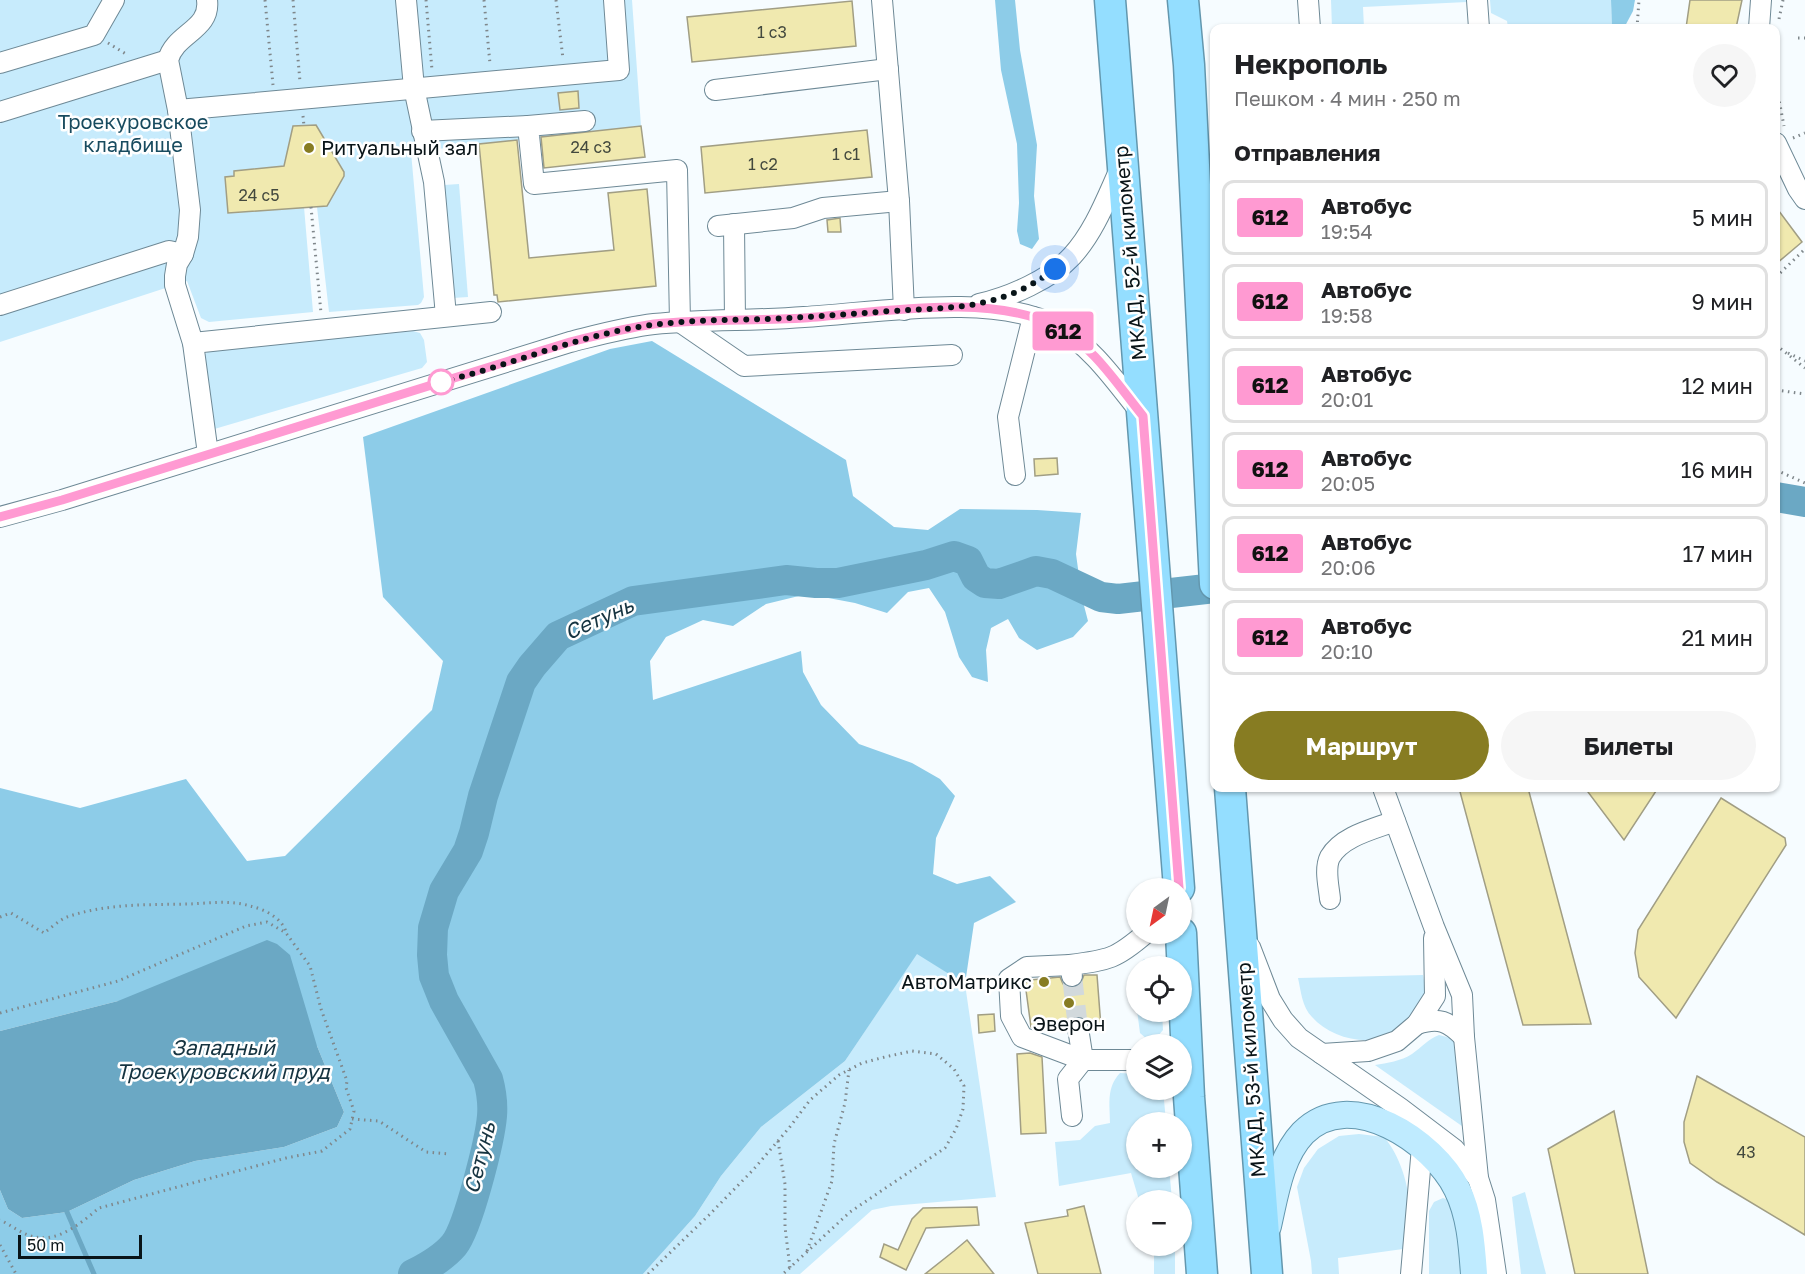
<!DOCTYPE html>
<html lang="ru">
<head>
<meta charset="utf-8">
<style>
  :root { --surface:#fff; --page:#f6f6f6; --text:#202124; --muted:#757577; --line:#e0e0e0; --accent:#877c22 }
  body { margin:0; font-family:"Golos Text",sans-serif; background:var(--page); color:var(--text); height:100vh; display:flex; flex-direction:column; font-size:22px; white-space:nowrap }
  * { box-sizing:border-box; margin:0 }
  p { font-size:20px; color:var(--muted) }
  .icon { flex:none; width:33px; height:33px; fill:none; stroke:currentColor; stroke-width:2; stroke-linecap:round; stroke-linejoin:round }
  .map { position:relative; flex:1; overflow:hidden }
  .sheet { position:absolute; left:1210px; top:24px; width:570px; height:768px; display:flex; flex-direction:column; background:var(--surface); border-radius:12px; box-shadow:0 2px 4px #0004 }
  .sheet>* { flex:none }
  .badge { padding:0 12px; border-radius:4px; font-size:21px; line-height:39px }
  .needle { width:39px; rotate:213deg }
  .fabs { position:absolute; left:1126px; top:878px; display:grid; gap:12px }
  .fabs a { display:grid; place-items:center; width:66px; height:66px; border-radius:50%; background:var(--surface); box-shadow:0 2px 4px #0004; font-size:30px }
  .scale { position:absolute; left:18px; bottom:15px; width:124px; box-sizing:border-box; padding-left:6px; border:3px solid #091418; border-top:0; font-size:16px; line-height:21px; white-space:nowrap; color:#091418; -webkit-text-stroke:4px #fff; paint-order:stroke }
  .you { position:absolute; width:30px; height:30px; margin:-15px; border:4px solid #fff; border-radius:50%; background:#1a73e8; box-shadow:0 0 0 9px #1a73e833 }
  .map>.badge { position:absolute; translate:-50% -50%; box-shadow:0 0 0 3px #fff }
  h2 { padding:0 24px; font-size:22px; line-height:54px }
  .round { display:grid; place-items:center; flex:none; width:63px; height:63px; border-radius:32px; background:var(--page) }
  .head { display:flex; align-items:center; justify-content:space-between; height:102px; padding:0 24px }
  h1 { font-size:28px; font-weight:700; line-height:45px }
  .primary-button { display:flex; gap:12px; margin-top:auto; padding:12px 24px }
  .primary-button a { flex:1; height:69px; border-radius:36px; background:var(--accent); color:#fff; font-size:24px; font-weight:700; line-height:69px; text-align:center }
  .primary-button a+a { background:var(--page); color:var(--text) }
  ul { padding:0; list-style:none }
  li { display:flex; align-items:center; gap:18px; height:75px; margin:0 12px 9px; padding:0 12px; border:3px solid var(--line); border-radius:12px }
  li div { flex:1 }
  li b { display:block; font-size:22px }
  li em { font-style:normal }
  li .badge { min-width:66px; font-weight:700; text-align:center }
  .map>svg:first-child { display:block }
  .green { fill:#c7ebfc }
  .forest { fill:#8dcce8 }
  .water { fill:#6ba8c4 }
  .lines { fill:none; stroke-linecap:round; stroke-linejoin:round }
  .stream { stroke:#6ba8c4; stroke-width:5 }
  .river { stroke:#6ba8c4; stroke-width:30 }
  .building { fill:#f0e9af; stroke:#a19e84; stroke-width:1.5 }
  .minor-tunnel { stroke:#d2d9dc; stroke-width:20; stroke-dasharray:20 10; stroke-linecap:butt }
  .minor-casing { stroke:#6e8996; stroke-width:22 }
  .major-casing { stroke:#6397ae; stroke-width:28 }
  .highway-casing { stroke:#6397ae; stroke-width:33 }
  .path { stroke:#7f878b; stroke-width:3; stroke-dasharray:1.5 4.5; stroke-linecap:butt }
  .minor { stroke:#fff; stroke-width:20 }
  .major { stroke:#bfebff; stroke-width:26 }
  .highway { stroke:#94deff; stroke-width:30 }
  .line-casing { stroke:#fff; stroke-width:14 }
  .line { stroke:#ff9ad2; stroke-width:9 }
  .walk { stroke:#091418; stroke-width:6; stroke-dasharray:0 10.8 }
  .poi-dot { fill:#877c22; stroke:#fff; stroke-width:2 }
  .stop-dot { fill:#fff; stroke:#ff9ad2; stroke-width:3 }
  .labels { text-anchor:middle; stroke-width:5; stroke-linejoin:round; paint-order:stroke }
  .number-label { font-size:16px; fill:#43493e }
  .park-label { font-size:20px; fill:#184b5f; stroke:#fff }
  .poi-label { font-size:20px; fill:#091418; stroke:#fff; text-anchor:start }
  .street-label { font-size:20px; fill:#091418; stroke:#fff }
  .water-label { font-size:21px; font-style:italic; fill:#163441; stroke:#fff }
</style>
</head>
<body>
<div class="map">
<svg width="1805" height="1274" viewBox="0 0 1805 1274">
  <rect width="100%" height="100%" fill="#f6fcff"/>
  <g class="green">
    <path d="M0 0H632L641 126 411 152 424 297 421 303 418 305 329 312 317 207H304L313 312 209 322 201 318 187 281 0 342Z"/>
    <path d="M1331 0H1467V2L1363 7 1364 28H1332Z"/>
    <path d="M1490 0H1611L1612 28H1508L1507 21 1491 13Z"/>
    <path d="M459 184 468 297 453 298 444 185Z"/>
    <path d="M413 331 420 333 424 340 427 362 422 368 211 430 199 420 214 417 202 365 203 356 210 350Z"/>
    <path d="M917 953 965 984 996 1197 891 1206 872 1210 800 1274H643L695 1216 721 1176 761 1127 845 1061Z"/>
    <path d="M1144 959 1152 960 1160 966H1137V1011H1162L1163 1030 1158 1036 1148 1040 1140 1033 1132 972Z"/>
    <path d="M1423 975 1427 998C1422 1005 1418 1014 1412 1021 1386 1050 1336 1044 1312 1017 1302 1007 1301 991 1298 978Z"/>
    <path d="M1439 1035 1451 1038 1460 1045 1469 1131 1375 1065C1387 1063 1401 1061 1412 1054 1422 1047 1428 1039 1439 1035Z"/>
    <path d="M1120 1073 1137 1074V1089H1163L1166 1122H1137V1167H1169L1172 1200H1139L1131 1173 1059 1186 1055 1142 1080 1140 1095 1126 1110 1123C1110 1104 1106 1088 1120 1073Z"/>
    <path d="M1359 1134 1384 1137C1402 1158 1412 1194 1409 1221 1408 1231 1405 1240 1403 1249L1338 1258 1339 1274H1312L1311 1261 1297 1187 1304 1168 1318 1149 1339 1136Z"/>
    <path d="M1525 1192 1546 1274H1521L1512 1197Z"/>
    <path d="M1443 1198 1454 1202 1467 1274H1429V1211L1434 1202Z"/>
    <path d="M1152 1245H1175V1274H1154V1253Z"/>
  </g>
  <g class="forest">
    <path d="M995 0H1015L1020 50 1037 145 1034 196 1039 239 1032 249 1020 244 1017 231 1019 203 1017 144 1001 70Z"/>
    <path d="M1611 0H1635L1633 11 1624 28H1612Z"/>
    <path d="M652 341 846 460 853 496 894 527 928 530 960 509 1037 510 1081 513 1076 554 1082 598 1088 621 1073 637 1037 650 1019 638 1008 619 991 628 986 650 988 682 972 677 959 657 945 612 929 588 908 592 887 613 855 603 807 594 766 604 733 626 703 620 666 637 650 661 653 700 801 651 803 672 821 705 859 744 912 763 940 779 955 796 936 838 933 874 957 884 990 876 1016 902 974 923 965 984 917 954 845 1061 761 1127 721 1176 695 1216 643 1274H0V1190L8 1209 22 1218 67 1212 134 1180 195 1161 284 1147 337 1127 344 1112 317 1046 118 1001 0 1031V788L80 808 186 779 247 861 285 856 432 710 443 661 383 597 363 437 610 349Z"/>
  </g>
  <path class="water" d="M267 940 277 944 290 955 317 1046 344 1112 337 1127 284 1147 195 1161 134 1180 67 1212 22 1218 8 1209 0 1190V1031L118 1001Z"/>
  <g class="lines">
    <path class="stream" d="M67 1212 94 1274"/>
    <g class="river">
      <path d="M1776 497 1805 502"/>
      <path d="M413 1274C427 1267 444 1257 454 1245 468 1228 490 1140 492 1116 493 1104 491 1090 488 1079L444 1001 434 976 432 955 433 928 444 891 468 851 474 833 483 796 521 682 532 666 558 636 633 601 786 580 816 583H838L926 565 954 556 968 561 976 577 985 583 999 584 1036 571 1052 574 1101 597 1118 599 1215 588"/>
    </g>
  </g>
  <g class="building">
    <path d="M1690 0H1742L1736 28H1686Z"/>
    <path d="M852 1 856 46 692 62 687 17Z"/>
    <path d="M578 91 579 108 560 110 558 93Z"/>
    <path d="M316 125 344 172V176L327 206 228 213 225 177 234 176V171L284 166 293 126Z"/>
    <path d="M641 126 645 157 544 168 541 137Z"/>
    <path d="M867 130 872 177 705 193 701 147Z"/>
    <path d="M517 140 529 258 614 250 608 193 647 189 656 286 498 302 497 295H494L479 144Z"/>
    <path d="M1776 207 1802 242 1776 264Z"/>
    <path d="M840 218 841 232H828L827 220Z"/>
    <path d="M1057 458 1058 474 1035 476 1034 459Z"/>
    <path d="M1459 788H1528L1591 1024 1523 1025Z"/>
    <path d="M1585 788H1658L1624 840Z"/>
    <path d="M1721 798 1785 838 1786 845 1676 1018 1639 977 1635 953 1638 930Z"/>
    <path d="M1084 975H1097L1101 1027H1090L1087 1020 1077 1016 1070 1019 1066 1028 1036 1029 1031 1027 1025 983 1030 980 1060 977 1063 984 1074 988 1080 985Z"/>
    <path d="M994 1014 995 1031 979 1033 978 1015Z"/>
    <path d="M1030 1053 1042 1057 1046 1133 1021 1134 1017 1054Z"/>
    <path d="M1697 1076 1805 1137V1235L1717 1182 1690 1163 1684 1142V1122Z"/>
    <path d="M1614 1111 1648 1274H1575L1548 1149Z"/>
    <path d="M1084 1206 1101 1274H1038L1025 1223 1068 1216 1067 1210Z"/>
    <path d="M977 1207 979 1225 926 1228 906 1270 880 1257 884 1244 898 1250 912 1219 923 1208Z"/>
    <path d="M967 1240 994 1274H925L954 1251Z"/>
  </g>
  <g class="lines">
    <path class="minor-tunnel" d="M1072 976 1078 1028"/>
    <g class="minor-casing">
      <g id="minor">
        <path d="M207 0C211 30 175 33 168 60L178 110 190 210 188 237 183 254 177 264 175 276V285L193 343 208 454"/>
        <path d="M406 0 414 88 434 182 446 316"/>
        <path d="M882 0 899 201 904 310"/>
        <path d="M1308 0 1310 28"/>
        <path d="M1477 0 1479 28"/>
        <path d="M1759 28 1761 0"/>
        <path d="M0 63 94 35 114 0"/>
        <path d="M715 90 888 69"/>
        <path d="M178 110 619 70 614 0"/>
        <path d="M0 112 168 60"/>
        <path d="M585 121 528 126 534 184 677 170 680 322 744 366 952 355"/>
        <path d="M422 131 528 126"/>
        <path d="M1776 143 1798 189 1805 199"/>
        <path d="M734 224 735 320"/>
        <path d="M718 226 793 218 823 208 899 201"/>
        <path d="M979 304C1010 297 1051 279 1072 256 1095 231 1107 197 1121 167"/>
        <path d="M0 305 169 251 183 254"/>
        <path d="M193 343 491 312"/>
        <path d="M1015 475 1008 417 1033 317"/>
        <path d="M0 517 62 500 570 342C598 335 626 327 654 324 704 319 755 321 804 317 875 313 993 292 1056 326 1092 346 1116 382 1141 413"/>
        <path d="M1383 788 1434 927 1462 995 1464 1037 1478 1178 1485 1200 1496 1274"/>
        <path d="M1330 899C1329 887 1324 869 1330 857 1342 836 1374 829 1395 821"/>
        <path d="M1250 947 1270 999 1283 1020 1299 1038 1400 1108 1454 1149 1478 1178"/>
        <path d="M1070 965 1027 967 1009 979 1011 1016 1022 1037 1083 1060 1068 1079 1072 1116"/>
        <path d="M1072 976 1070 965C1109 960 1116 959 1146 933"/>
        <path d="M1417 1024C1439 1017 1448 1021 1464 1037"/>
        <path d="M1078 1028 1083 1060H1137"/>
        <path d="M1322 1054 1368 1051 1397 1041 1417 1024 1435 996 1434 938"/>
        <path d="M1411 1274 1422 1147"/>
      </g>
    </g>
    <g class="major-casing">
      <path id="major" d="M1268 1226C1275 1196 1280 1157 1303 1133 1350 1085 1434 1142 1457 1189 1470 1215 1472 1246 1474 1274"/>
    </g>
    <g class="highway-casing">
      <g id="highway">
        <path d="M1110 0 1179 888"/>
        <path d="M1183 0 1189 65 1215 584"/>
        <path d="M1230 788 1267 1274"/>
        <path d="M1181 933 1189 1097 1202 1274"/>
      </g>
    </g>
    <g class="path">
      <path d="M265 0 273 85"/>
      <path d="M293 0 300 82"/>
      <path d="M426 0 432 70"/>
      <path d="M484 0 490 64"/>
      <path d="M556 0 563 59"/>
      <path d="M1779 19 1783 0"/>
      <path d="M1637 28 1639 0"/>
      <path d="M1798 38H1805"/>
      <path d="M108 43 126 54"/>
      <path d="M1776 84 1784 126"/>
      <path d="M303 116 304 126"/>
      <path d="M1793 138 1805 133"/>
      <path d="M311 207 321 313"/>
      <path d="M1776 277 1805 249"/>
      <path d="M1776 345 1805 368"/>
      <path d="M1788 353 1805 361"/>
      <path d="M1776 390 1805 394"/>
      <path d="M1776 470 1805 483"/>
      <path d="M0 917 11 913 44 933C51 928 59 920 67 917 107 903 149 905 190 904 209 903 232 900 250 906 264 909 282 918 286 932"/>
      <path d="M0 1013 118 981 246 926 267 922 286 933 310 966 321 1009 347 1081 346 1088 354 1111 350 1129 322 1151 286 1158 99 1208C81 1223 59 1242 35 1237 23 1235 11 1225 0 1220"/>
      <path d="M352 1119 379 1121 426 1152 449 1154"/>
      <path d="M778 1141 785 1184V1227L790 1268"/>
      <path d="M0 1245 16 1274"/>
      <path d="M807 1251 832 1181 834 1144 845 1103 849 1070"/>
      <path d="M648 1274 709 1215 753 1170 789 1128 810 1100 839 1075 862 1063 885 1057 912 1051 936 1054 954 1069 964 1086 963 1109 956 1129 945 1148 850 1212 783 1274"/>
    </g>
    <use href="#minor" class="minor"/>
    <use href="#major" class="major"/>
    <use href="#highway" class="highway"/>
  </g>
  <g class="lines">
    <g class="line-casing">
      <path id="line" d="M0 517 62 500 570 342C598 335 626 328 654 324 704 319 754 321 804 318 877 313 989 292 1055 326 1092 344 1117 384 1143 416L1179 888"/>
    </g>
    <use href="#line" class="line"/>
    <path class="walk" d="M441 382C512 365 578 335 651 325 690 320 730 320 769 319 810 317 850 314 891 311 956 307 1000 310 1055 269"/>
  </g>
  <g class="poi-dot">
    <circle cx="309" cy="148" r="6"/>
    <circle cx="1044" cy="982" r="6"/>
    <circle cx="1069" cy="1003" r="6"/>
  </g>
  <circle class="stop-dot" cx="441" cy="382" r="12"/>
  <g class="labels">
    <g class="number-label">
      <text x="772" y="38">1 с3</text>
      <text x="591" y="153">24 с3</text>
      <text x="846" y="160">1 с1</text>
      <text x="763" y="170">1 с2</text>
      <text x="259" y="201">24 с5</text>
      <text x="1746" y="1158">43</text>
    </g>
    <g class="park-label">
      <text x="133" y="129">Троекуровское<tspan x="133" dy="23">кладбище</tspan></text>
    </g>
    <g class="poi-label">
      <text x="321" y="155">Ритуальный зал</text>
      <text x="1032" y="989" text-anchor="end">АвтоМатрикс</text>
      <text x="1069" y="1031" text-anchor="middle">Эверон</text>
    </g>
    <g class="street-label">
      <text transform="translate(1130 253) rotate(-95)" y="7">МКАД, 52-й километр</text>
      <text transform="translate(1251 1070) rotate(-94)" y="7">МКАД, 53-й километр</text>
    </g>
    <g class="water-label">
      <text transform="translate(599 619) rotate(-24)" y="7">Сетунь</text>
      <text x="223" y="1055">Западный<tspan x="223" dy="24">Троекуровский пруд</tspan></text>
      <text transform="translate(480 1158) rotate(-76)" y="7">Сетунь</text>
    </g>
  </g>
</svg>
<div class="fabs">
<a><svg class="needle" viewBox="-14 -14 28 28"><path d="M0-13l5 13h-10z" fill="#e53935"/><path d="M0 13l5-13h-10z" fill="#757577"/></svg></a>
<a><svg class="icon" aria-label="locate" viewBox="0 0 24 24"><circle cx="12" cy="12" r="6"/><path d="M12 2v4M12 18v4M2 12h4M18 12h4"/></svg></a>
<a><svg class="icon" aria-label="layers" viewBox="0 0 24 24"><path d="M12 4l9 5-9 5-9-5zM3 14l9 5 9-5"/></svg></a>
<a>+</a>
<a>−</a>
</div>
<div class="scale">50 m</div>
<div class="you" style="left:1055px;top:269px"></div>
<b class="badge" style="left:1063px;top:331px;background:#ff9ad2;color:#111">612</b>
<section class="sheet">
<div class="head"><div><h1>Некрополь</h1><p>Пешком · 4 мин · 250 m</p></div><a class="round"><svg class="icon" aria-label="heart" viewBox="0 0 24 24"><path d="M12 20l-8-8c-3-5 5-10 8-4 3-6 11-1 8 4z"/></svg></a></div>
<h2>Отправления</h2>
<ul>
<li><span class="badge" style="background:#ff9ad2;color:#111">612</span><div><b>Автобус</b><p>19:54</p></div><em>5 мин</em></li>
<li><span class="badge" style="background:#ff9ad2;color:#111">612</span><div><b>Автобус</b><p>19:58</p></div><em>9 мин</em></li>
<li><span class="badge" style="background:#ff9ad2;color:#111">612</span><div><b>Автобус</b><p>20:01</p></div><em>12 мин</em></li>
<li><span class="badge" style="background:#ff9ad2;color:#111">612</span><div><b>Автобус</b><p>20:05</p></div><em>16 мин</em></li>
<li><span class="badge" style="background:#ff9ad2;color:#111">612</span><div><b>Автобус</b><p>20:06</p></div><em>17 мин</em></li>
<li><span class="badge" style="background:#ff9ad2;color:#111">612</span><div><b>Автобус</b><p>20:10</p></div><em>21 мин</em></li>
</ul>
<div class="primary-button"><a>Маршрут</a><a>Билеты</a></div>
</section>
</div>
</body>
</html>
